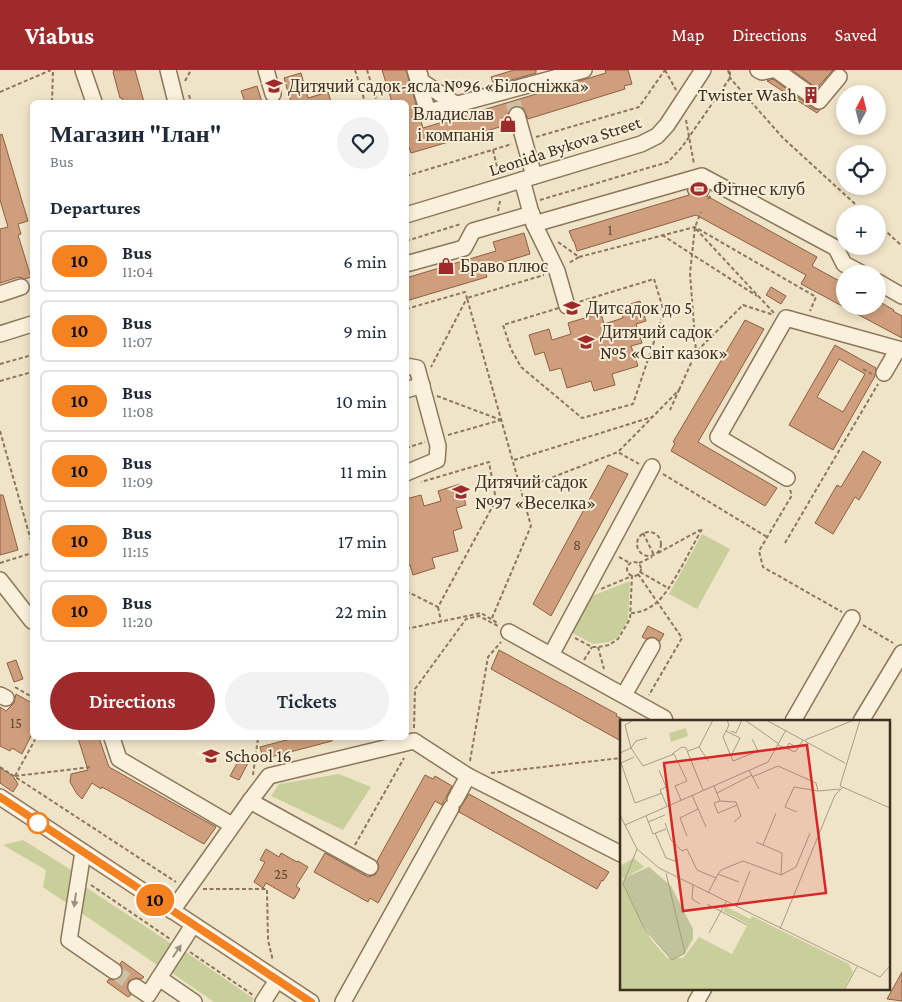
<!DOCTYPE html>
<html lang="en">
<head>
<meta charset="utf-8">
<style>
  :root { --surface:#fff; --page:#f2f2f3; --text:#1f2937; --muted:#747a83; --line:#e0e1e3; --accent:#9e2a2b }
  body { margin:0; font-family:"Crimson Pro",serif; background:var(--page); color:var(--text); height:100vh; display:flex; flex-direction:column; font-size:19px; white-space:nowrap }
  * { box-sizing:border-box; margin:0 }
  p { font-size:16px; color:var(--muted) }
  .icon { flex:none; width:28px; height:28px; fill:none; stroke:currentColor; stroke-width:2; stroke-linecap:round; stroke-linejoin:round }
  .map { position:relative; flex:1; overflow:hidden }
  .side { position:absolute; left:30px; top:30px; width:379px; height:640px; display:flex; flex-direction:column; background:var(--surface); border-radius:8px; box-shadow:0 2px 8px #0003 }
  .side>* { flex:none }
  .badge { padding:0 10px; border-radius:16px; font-size:18px; line-height:32px }
  .needle { width:32px; rotate:7deg }
  .buttons { position:absolute; left:836px; top:15px; display:grid; gap:10px }
  .buttons a { display:grid; place-items:center; width:50px; height:50px; border-radius:50%; background:var(--surface); box-shadow:0 2px 8px #0003; font-size:25px }
  .map>.badge { position:absolute; translate:-50% -50%; box-shadow:0 0 0 2px #fff }
  h2 { padding:0 20px; font-size:19px; line-height:45px }
  .round { display:grid; place-items:center; flex:none; width:52px; height:52px; border-radius:26px; background:var(--page) }
  .headline { display:flex; align-items:center; justify-content:space-between; height:85px; padding:0 20px }
  h1 { font-size:24px; font-weight:600; line-height:38px }
  .button { display:flex; gap:10px; margin-top:auto; padding:10px 20px }
  .button a { flex:1; height:58px; border-radius:30px; background:var(--accent); color:#fff; font-size:20px; font-weight:600; line-height:58px; text-align:center }
  .button a+a { background:var(--page); color:var(--text) }
  ul { padding:0; list-style:none }
  li { display:flex; align-items:center; gap:15px; height:62px; margin:0 10px 8px; padding:0 10px; border:2px solid var(--line); border-radius:8px }
  li div { flex:1 }
  li b { display:block; font-size:19px }
  li em { font-style:normal }
  li .badge { min-width:55px; font-weight:700; text-align:center }
  header { display:flex; align-items:center; gap:30px; box-sizing:border-box; height:70px; padding:0 25px; background:var(--accent); color:#fff }
  header strong { font-size:24px }
  nav { display:flex; gap:28px; margin-inline-start:auto; font-size:18px }
  .map>svg:first-child { display:block }
  .green { fill:#c9cf9b }
  .building { fill:#cf9f7d; stroke:#8d5f41; fill-rule:evenodd }
  .lines { fill:none; stroke-linecap:round; stroke-linejoin:round }
  .minor-tunnel { stroke:#ccc0a6; stroke-width:15; stroke-dasharray:15 8; stroke-linecap:butt }
  .minor-casing { stroke:#8d765c; stroke-width:18 }
  .path { stroke:#8d765c; stroke-width:2; stroke-dasharray:4 2.5; stroke-linecap:butt }
  .minor { stroke:#faf1dc; stroke-width:15 }
  .oneway { fill:#9c907e }
  .line-casing { stroke:#fff; stroke-width:11 }
  .line { stroke:#f58220; stroke-width:8 }
  .stop-dot { fill:#fff; stroke:#f58220; stroke-width:2.5 }
  .labels { text-anchor:middle; stroke-width:4; stroke-linejoin:round; paint-order:stroke }
  .number-label { font-size:15px; fill:#624a37 }
  .poi-label { font-size:18px; fill:#3d2e20; stroke:#f7eed8; text-anchor:start }
  .street-label { font-size:18px; fill:#3d2e20; stroke:#f7eed8 }
  .inset-road { fill:none; stroke:#a89b85; stroke-width:1 }
  .view { fill:#d62828; fill-opacity:0.15; stroke:#d62828; stroke-width:2.5 }
  .inset-edge { fill:none; stroke:#3d2e20; stroke-width:2.5 }
</style>
</head>
<body>
<header>
<strong>Viabus</strong>
<nav><a>Map</a><a>Directions</a><a>Saved</a></nav>
</header>
<div class="map">
<svg width="902" height="932" viewBox="0 0 902 932">
  <rect width="100%" height="100%" fill="#f0e4c8"/>
  <g class="green">
    <path d="M702 464 730 479 697 539 669 524Z"/>
    <path d="M630 511 628 550 617 568 609 572 593 574 567 560 584 529Z"/>
    <path d="M339 704 371 717 343 760 271 726 279 714Z"/>
    <path d="M23 770 73 801 68 834 43 817 46 800 3 775Z"/>
    <path d="M84 816 172 874 157 895 80 842Z"/>
    <path d="M183 880 254 929 252 932H214L169 901Z"/>
  </g>
  <g class="building">
    <path d="M113 0H135L144 32H123L122 28H120L113 2H114Z"/>
    <path d="M382 0H406L423 58 606 3 605 0H628L632 14 624 16 625 19 528 49 523 38 514 36 510 39 508 43 510 54 411 83 408 75 406 76V32H392Z"/>
    <path d="M514 0H536V3L494 15 491 7Z"/>
    <path d="M792 0H833L817 18Z"/>
    <path d="M301 3 308 28 328 22 331 32H291L284 8Z"/>
    <path d="M773 9 814 39 820 40 817 43 767 11Z"/>
    <path d="M257 16 262 32H245L241 21Z"/>
    <path d="M2 64 28 151 18 154 21 164 18 165 31 207 25 209 19 207 0 213V159L8 157 0 130V65Z"/>
    <path d="M701 116 710 121 707 126 817 187 812 196 845 214V236H878V231L894 240 893 241 902 246V268L801 214 806 205 696 145 577 181 574 171H573L569 161 689 125 687 120Z"/>
    <path d="M524 163 530 184 484 198 487 207 406 231V208L496 181 493 172Z"/>
    <path d="M771 217 786 226 781 234 766 225Z"/>
    <path d="M640 231 646 251 636 254 642 273 631 276 638 296 612 304 615 315 594 321 591 311 567 318 561 298 550 301 544 282 535 285 529 265 549 259 552 270 571 264 568 253 601 243 604 254 623 248 620 237Z"/>
    <path d="M745 250 764 259 698 372 777 418 765 436 671 381 675 373 673 372Z"/>
    <path d="M835 275 876 298 875 306 833 380 789 355ZM839 289 865 304 843 342 817 327Z"/>
    <path d="M863 381 881 392 859 430 855 427 833 464 815 453 837 415 841 417Z"/>
    <path d="M608 395 628 404 551 546 533 534Z"/>
    <path d="M460 414 466 435 456 438 462 458 453 461 458 481 432 488 435 498 413 505 410 495 406 496V429L421 425 424 436 441 431 438 421Z"/>
    <path d="M0 425H3L18 480 0 485Z"/>
    <path d="M648 556 664 564 660 571 652 567 646 569 642 567Z"/>
    <path d="M499 580 617 644 616 646 621 648V671L491 599Z"/>
    <path d="M16 590 23 609 14 612 7 593Z"/>
    <path d="M16 624 32 633V664L22 684 12 678 10 681 0 676V637L6 641 14 633Z"/>
    <path d="M78 668H99L109 697 216 757 204 774 102 717 101 719 92 713 82 729 77 724 70 712 71 704 88 700Z"/>
    <path d="M294 668H332V671L263 689 260 677Z"/>
    <path d="M240 688 248 693 239 710 230 706Z"/>
    <path d="M0 698 13 706 18 714 13 722 0 713Z"/>
    <path d="M425 705 433 709 435 706 452 716 442 735 435 731 378 833 370 828 368 832 314 802 325 783 368 807 375 805 379 797 377 791Z"/>
    <path d="M469 724 609 802 603 811 602 810 597 819 459 742 460 738Z"/>
    <path d="M266 779 279 787 281 783 297 792 298 791 308 797 296 816 300 819 294 829 266 813 263 818 254 812 265 792 260 790Z"/>
    <path d="M122 891 144 907 142 909 136 908 129 911 127 917 131 925 128 927 107 912 109 909 114 910 121 907 123 901 120 894Z"/>
    <path d="M902 902V931L887 929Z"/>
  </g>
  <g class="lines">
    <g class="minor-tunnel">
      <path d="M513 32 517 45"/>
      <path d="M114 901 136 917"/>
    </g>
    <g class="minor-casing">
      <g id="minor">
        <path d="M83 0 94 32"/>
        <path d="M168 0 176 32"/>
        <path d="M266 0 273 24"/>
        <path d="M415 0 428 42 584 0"/>
        <path d="M758 0 762 2 772 0"/>
        <path d="M776 0 819 31 839 7"/>
        <path d="M420 5 418 9 457 35"/>
        <path d="M517 45 534 106"/>
        <path d="M522 110 534 154 557 201 567 236"/>
        <path d="M406 145 641 74 657 66 667 55 703 0"/>
        <path d="M534 154 702 106 836 178 844 194 863 204"/>
        <path d="M406 194 464 178 473 161 532 144"/>
        <path d="M878 212 902 226"/>
        <path d="M0 224 21 217"/>
        <path d="M0 264 32 254"/>
        <path d="M406 296 417 298 438 376 437 390 406 403"/>
        <path d="M884 303 898 279"/>
        <path d="M406 320 422 315"/>
        <path d="M787 408 718 367 786 248 902 280"/>
        <path d="M0 510 32 551"/>
        <path d="M509 562 664 648 665 651"/>
        <path d="M551 585 652 397"/>
        <path d="M0 625 6 628"/>
        <path d="M624 625 652 576"/>
        <path d="M793 651 852 548"/>
        <path d="M861 651 902 583"/>
        <path d="M112 668 119 689 232 755"/>
        <path d="M0 727 311 932"/>
        <path d="M455 730 468 706"/>
        <path d="M250 731 269 706 414 671 468 706 621 784"/>
        <path d="M83 782 69 870 114 901"/>
        <path d="M172 841 250 731 370 797"/>
        <path d="M159 908 194 932"/>
        <path d="M136 917 148 925 193 855"/>
        <path d="M263 932 277 910"/>
        <path d="M343 932 451 738"/>
        <path d="M696 932 704 918"/>
      </g>
    </g>
    <g class="path">
      <path d="M355 0 365 32"/>
      <path d="M367 0 377 32"/>
      <path d="M665 0 676 20"/>
      <path d="M728 0 730 8 783 68 866 144"/>
      <path d="M185 11 191 0"/>
      <path d="M0 22 51 0"/>
      <path d="M189 25 191 32"/>
      <path d="M52 32 53 0"/>
      <path d="M686 50 694 94"/>
      <path d="M536 67 639 37 665 0"/>
      <path d="M493 80 499 105"/>
      <path d="M406 106 512 74"/>
      <path d="M708 129 711 125"/>
      <path d="M540 130 668 92 682 77 730 8V0"/>
      <path d="M498 141 500 131"/>
      <path d="M878 154 902 176"/>
      <path d="M696 159 774 243"/>
      <path d="M662 165 757 226"/>
      <path d="M406 171 461 154"/>
      <path d="M558 172 579 187 569 193"/>
      <path d="M579 187 695 157 816 227 810 241"/>
      <path d="M654 209 664 242 633 334 582 348 521 297 511 279 503 255Z"/>
      <path d="M406 239 465 222 467 228 431 297"/>
      <path d="M697 281 743 235 774 245"/>
      <path d="M0 294 32 285"/>
      <path d="M863 299 872 304"/>
      <path d="M0 311 32 302"/>
      <path d="M679 320 696 282 690 203 695 157 701 142"/>
      <path d="M437 326 501 350"/>
      <path d="M0 361 32 474"/>
      <path d="M448 365 501 350"/>
      <path d="M406 378 425 372"/>
      <path d="M619 381 679 320 670 340"/>
      <path d="M514 390 652 347"/>
      <path d="M663 404 767 467"/>
      <path d="M522 419 618 382 639 394"/>
      <path d="M790 420 792 425 759 481 763 497 842 542"/>
      <circle cx="649" cy="474" r="12"/>
      <path d="M643 463 654 485"/>
      <path d="M785 473 878 314"/>
      <path d="M658 483 700 460"/>
      <path d="M619 487 630 493"/>
      <circle cx="634" cy="499" r="7"/>
      <path d="M0 493 32 483"/>
      <path d="M639 493 652 487"/>
      <path d="M640 502 668 518"/>
      <path d="M638 504 682 568 649 625"/>
      <path d="M406 521 438 537 496 430 489 392 421 412"/>
      <path d="M438 537 441 551"/>
      <path d="M631 543C640 543 649 539 656 533 671 521 691 478 702 459"/>
      <path d="M492 548 531 456 467 228 544 205"/>
      <path d="M863 555 893 573"/>
      <path d="M406 559 481 543 499 554"/>
      <path d="M575 568 592 577H598L609 575 618 569 630 549 632 506 601 519"/>
      <path d="M598 577 604 599"/>
      <path d="M584 590 592 577"/>
      <path d="M15 617 32 627"/>
      <path d="M414 658 415 619 466 549 479 546 498 556"/>
      <path d="M470 691 488 587 501 572"/>
      <path d="M0 697 176 812"/>
      <path d="M491 703 621 688"/>
      <path d="M253 705 258 668"/>
      <path d="M15 706 91 697"/>
      <path d="M15 706 36 668"/>
      <path d="M355 775 404 688"/>
      <path d="M91 815 170 869"/>
      <path d="M203 819H267L268 870 273 891"/>
      <path d="M190 882 253 925"/>
    </g>
    <use href="#minor" class="minor"/>
  </g>
  <defs><path id="oneway-solid" d="M-6-.8H1V-3.2L6.5 0L1 3.2V.8H-6Z" transform="scale(1.25)"/></defs>
  <g class="oneway">
    <use href="#oneway-solid" transform="translate(75 830) rotate(98)"/>
    <use href="#oneway-solid" transform="translate(177 881) rotate(-56)"/>
  </g>
  <g class="lines">
    <g class="line-casing">
      <path id="line" d="M0 727 311 932"/>
    </g>
    <use href="#line" class="line"/>
  </g>
  <defs>
    <g id="school-bare" transform="scale(1.35)"><path d="M0-5L7-2L0 1L-7-2ZM-4 1L0 2.5L4 1V4Q0 6-4 4Z" fill="#9e2a2b" stroke="#f7eed8" stroke-width="2.5" paint-order="stroke"/></g>
    <g id="building-bare" transform="scale(1.35)"><path d="M-4-6H4V6H1V3H-1V6H-4ZM-2.5-4.3h1.7v1.8h-1.7ZM.8-4.3h1.7v1.8H.8ZM-2.5-1h1.7V.8h-1.7ZM.8-1h1.7V.8H.8Z" fill="#9e2a2b" stroke="#f7eed8" stroke-width="2.5" paint-order="stroke"/></g>
    <g id="shop-bare" transform="scale(1.35)"><path d="M-5-2.5h2.3a2.7 3.5 0 0 1 5.4 0H5L5.5 6h-11ZM-1.5-2.5h3a1.5 2.3 0 0 0-3 0Z" fill="#9e2a2b" stroke="#f7eed8" stroke-width="2.5" paint-order="stroke"/></g>
    <g id="stadium-bare" transform="scale(1.35)"><path d="M0-5a6.5 5 0 1 0 0 10a6.5 5 0 1 0 0-10ZM-3.5-1.8h7v3.6h-7Z" fill="#9e2a2b" stroke="#f7eed8" stroke-width="2.5" paint-order="stroke"/></g>
  </defs>
  <g fill-rule="evenodd">
    <use href="#school-bare" x="274" y="16"/>
    <use href="#building-bare" x="811" y="25"/>
    <use href="#shop-bare" x="508" y="54"/>
    <use href="#stadium-bare" x="699" y="119"/>
    <use href="#shop-bare" x="446" y="196"/>
    <use href="#school-bare" x="572" y="238"/>
    <use href="#school-bare" x="586" y="272"/>
    <use href="#school-bare" x="461" y="422"/>
    <use href="#school-bare" x="211" y="686"/>
  </g>
  <circle class="stop-dot" cx="38" cy="753" r="10"/>
  <g class="labels">
    <g class="number-label">
      <text x="610" y="165">1</text>
      <text x="577" y="480">8</text>
      <text x="16" y="658">15</text>
      <text x="281" y="809">25</text>
    </g>
    <g class="poi-label">
      <text x="288" y="22">Дитячий садок-ясла №96 «Білосніжка»</text>
      <text x="797" y="31" text-anchor="end">Twister Wash</text>
      <text x="494" y="50" text-anchor="end">Владислав<tspan x="494" dy="21">і компанія</tspan></text>
      <text x="713" y="125">Фітнес клуб</text>
      <text x="460" y="202">Браво плюс</text>
      <text x="586" y="244">Дитсадок до 5</text>
      <text x="600" y="268">Дитячий садок<tspan x="600" dy="21">№5 «Світ казок»</tspan></text>
      <text x="475" y="418">Дитячий садок<tspan x="475" dy="21">№97 «Веселка»</tspan></text>
      <text x="225" y="692">School 16</text>
    </g>
    <g class="street-label">
      <text transform="translate(565 76) rotate(-18)" y="6">Leonida Bykova Street</text>
    </g>
  </g>
  <g transform="translate(620 650)">
    <rect width="270" height="270" fill="#f0e4c8"/>
    <path d="M66 8 68 16 51 22 49 13ZM14 138 24 147 2 159 30 218 47 238H63L79 217 112 234 128 204 103 191 105 186 130 199 132 196 229 244 233 252 223 270H0V146Z" fill="#c9cf9b"/>
    <path d="M29 147 51 166 73 209V219L65 233 52 240 23 205 3 162 4 158Z" fill="#bfc49a"/>
    <path class="inset-road" d="M14 0 5 5 11 28 16 21 27 18M107 0 109 5 103 17 113 41 138 31 132 19M125 0 159 24M146 0 225 43M240 0 220 66 270 88M106 11 120 18 111 36M111 11 116 13 122 0M185 20 234 0M158 25 175 32 178 28M79 27 88 41M167 28 169 23 178 28 183 20M68 31 79 27 93 0M0 33 11 28 23 46 54 34 67 61 55 66 61 80M52 34 62 27 66 28 83 70M14 37 1 43 15 83 42 73M39 50 46 67 40 70 47 86M129 50 139 69M132 57 158 46 196 63 198 71 174 67 165 87 177 92M94 66 100 81 116 82 121 96 114 102M198 71 220 69M97 73 132 55M72 75 86 107M100 81 94 83 98 93 117 85M0 95 17 129 39 148 260 257 270 246M26 96 33 114 46 109M28 102 45 95M45 103 51 120 62 131 67 129 77 150 96 158M5 105 148 42 166 10M35 113 46 138 58 142M67 116 60 98 78 89M143 125 156 93M17 129 3 164 24 208 52 240 65 233 46 153M98 154 101 150 123 141 161 155 162 133 136 122M161 155 176 147 190 113M73 165 72 179 80 184M88 173 98 154 119 162M87 184 127 205M116 187 130 151M160 209 215 75 223 67M89 213 106 182M224 270 237 247"/>
    <path class="view" d="M187 25 206 173 63 191 44 43Z"/>
    <rect width="270" height="270" class="inset-edge"/>
  </g>
</svg>
<div class="buttons">
<a><svg class="needle" viewBox="-14 -14 28 28"><path d="M0-13l5 13h-10z" fill="#e53935"/><path d="M0 13l5-13h-10z" fill="#747a83"/></svg></a>
<a><svg class="icon" aria-label="locate" viewBox="0 0 24 24"><circle cx="12" cy="12" r="6"/><path d="M12 2v4M12 18v4M2 12h4M18 12h4"/></svg></a>
<a>+</a>
<a>−</a>
</div>
<b class="badge" style="left:155px;top:830px;background:#f58220;color:#111">10</b>
<section class="side">
<div class="headline"><div><h1>Магазин &quot;Ілан&quot;</h1><p>Bus</p></div><a class="round"><svg class="icon" aria-label="heart" viewBox="0 0 24 24"><path d="M12 20l-8-8c-3-5 5-10 8-4 3-6 11-1 8 4z"/></svg></a></div>
<h2>Departures</h2>
<ul>
<li><span class="badge" style="background:#f58220;color:#111">10</span><div><b>Bus</b><p>11:04</p></div><em>6 min</em></li>
<li><span class="badge" style="background:#f58220;color:#111">10</span><div><b>Bus</b><p>11:07</p></div><em>9 min</em></li>
<li><span class="badge" style="background:#f58220;color:#111">10</span><div><b>Bus</b><p>11:08</p></div><em>10 min</em></li>
<li><span class="badge" style="background:#f58220;color:#111">10</span><div><b>Bus</b><p>11:09</p></div><em>11 min</em></li>
<li><span class="badge" style="background:#f58220;color:#111">10</span><div><b>Bus</b><p>11:15</p></div><em>17 min</em></li>
<li><span class="badge" style="background:#f58220;color:#111">10</span><div><b>Bus</b><p>11:20</p></div><em>22 min</em></li>
</ul>
<div class="button"><a>Directions</a><a>Tickets</a></div>
</section>
</div>
</body>
</html>
